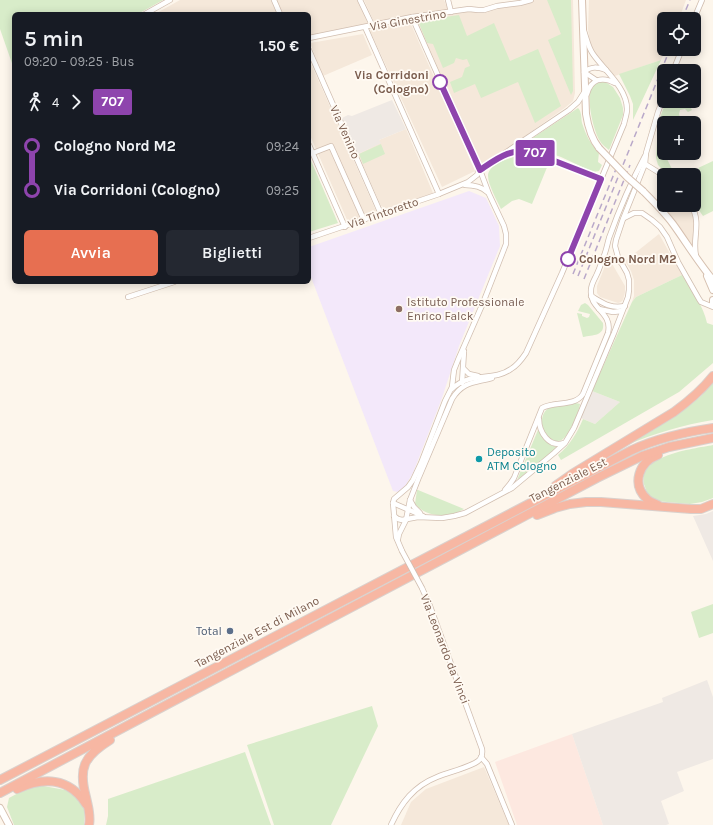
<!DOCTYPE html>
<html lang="it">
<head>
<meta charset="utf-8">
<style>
  :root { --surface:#171b24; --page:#242831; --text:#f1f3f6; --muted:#9ea1a6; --accent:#e76f51 }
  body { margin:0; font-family:Karla,sans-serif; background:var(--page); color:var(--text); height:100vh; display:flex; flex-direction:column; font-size:15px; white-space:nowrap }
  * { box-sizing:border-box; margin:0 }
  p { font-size:13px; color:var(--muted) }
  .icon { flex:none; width:22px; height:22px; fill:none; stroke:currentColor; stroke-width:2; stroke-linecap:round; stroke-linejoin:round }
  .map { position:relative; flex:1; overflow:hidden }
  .details { position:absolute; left:12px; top:12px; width:299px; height:272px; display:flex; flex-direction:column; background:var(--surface); border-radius:6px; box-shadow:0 2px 10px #0003 }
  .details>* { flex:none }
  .badge { padding:0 8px; border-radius:3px; font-size:14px; line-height:26px }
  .fabs { position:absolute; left:657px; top:12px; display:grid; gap:8px }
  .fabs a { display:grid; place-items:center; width:44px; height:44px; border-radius:6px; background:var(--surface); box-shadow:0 2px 10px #0003; font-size:20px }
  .map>.badge { position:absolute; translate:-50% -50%; box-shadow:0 0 0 2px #fff }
  .legs { display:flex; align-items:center; gap:6px; height:44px; padding:0 12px; font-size:13px }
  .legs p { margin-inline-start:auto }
  .overview { display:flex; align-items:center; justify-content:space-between; height:68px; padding:0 12px }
  h1 { font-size:22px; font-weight:600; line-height:30px }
  .button { display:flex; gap:8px; margin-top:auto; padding:8px 12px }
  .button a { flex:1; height:46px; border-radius:6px; background:var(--accent); color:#fff; font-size:16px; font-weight:600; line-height:46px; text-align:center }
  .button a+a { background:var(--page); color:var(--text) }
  ul { padding:0 12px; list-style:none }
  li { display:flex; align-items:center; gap:14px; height:44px; font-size:15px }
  li i { display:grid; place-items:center; width:6px; height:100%; margin:0 5px; background:currentColor }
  li i::after { content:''; width:10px; height:10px; margin:-5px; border:3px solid; border-radius:50%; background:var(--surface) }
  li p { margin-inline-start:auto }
  li:first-child i { background:linear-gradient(#0000 50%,currentColor 0) }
  li:last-child i { background:linear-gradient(currentColor 50%,#0000 0) }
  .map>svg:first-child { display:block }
  .residential { fill:#f5e8da }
  .commercial { fill:#fde8e0 }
  .industrial { fill:#efe9e4 }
  .education { fill:#f3e8fa }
  .green { fill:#d8ecc9 }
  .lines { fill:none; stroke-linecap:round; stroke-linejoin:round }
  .street-casing { stroke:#d1beb0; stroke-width:6 }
  .secondary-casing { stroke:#d6c0b0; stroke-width:8 }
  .highway-casing { stroke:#dad1cd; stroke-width:10 }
  .street { stroke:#fff; stroke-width:4.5 }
  .secondary { stroke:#fff; stroke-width:6 }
  .highway { stroke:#f7b7a3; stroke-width:8 }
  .rail { stroke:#b9a8c9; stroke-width:1.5; stroke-dasharray:6 4; stroke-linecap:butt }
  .street-bridge-casing { stroke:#d1beb0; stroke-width:6; stroke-linecap:butt }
  .secondary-bridge-casing { stroke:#d6c0b0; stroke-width:8; stroke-linecap:butt }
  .street-bridge { stroke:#fff; stroke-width:4.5 }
  .secondary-bridge { stroke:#fff; stroke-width:6 }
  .line-1-casing { stroke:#fff; stroke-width:9 }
  .line-1 { stroke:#8e44ad; stroke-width:6 }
  .stop-1-dot { fill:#fff; stroke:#8e44ad; stroke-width:2 }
  .education-dot { fill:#8d6e63; stroke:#fffaf3; stroke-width:1.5 }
  .culture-dot { fill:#0f9aa8; stroke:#fffaf3; stroke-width:1.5 }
  .service-dot { fill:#5c6f8a; stroke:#fffaf3; stroke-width:1.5 }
  .labels { text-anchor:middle; stroke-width:3.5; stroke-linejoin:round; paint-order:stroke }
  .street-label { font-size:12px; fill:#7a5c4d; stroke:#fffaf3 }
  .stop-label { font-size:12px; font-weight:bold; fill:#7a5c4d; stroke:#fffaf3; text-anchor:end }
  .education-label { font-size:12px; fill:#785e54; stroke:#fffaf3; text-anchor:start }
  .culture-label { font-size:12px; fill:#0d838f; stroke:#fffaf3; text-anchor:start }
  .service-label { font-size:12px; fill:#4e5e75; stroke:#fffaf3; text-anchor:end }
</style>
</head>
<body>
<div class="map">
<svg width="713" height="825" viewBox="0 0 713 825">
  <rect width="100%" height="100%" fill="#fdf6ec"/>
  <g class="residential">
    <path d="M180 0H271L277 14H155Z"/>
    <path d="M276 0H358L368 24 309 36V14H282Z"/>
    <path d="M364 0H444L448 10 374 22Z"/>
    <path d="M535 0H573L575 93 573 101 566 107 480 168 413 18 524 3Z"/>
    <path d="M589 0H686L679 19H664V49H666L661 60 612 77 594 54 590 44 588 29Z"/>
    <path d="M410 22 475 171 442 187 370 31 373 28Z"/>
    <path d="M363 34 372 55 323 76 310 43Z"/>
    <path d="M309 59 376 211 348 222 309 133Z"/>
    <path d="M406 129 433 193 388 209 381 206 358 154 380 143 379 140Z"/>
    <path d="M668 205H689L693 213 695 221 694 245H692L682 231 669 213Z"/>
    <path d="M659 234 682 275 636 297 632 302 634 296V280L631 271 625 261Z"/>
    <path d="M611 262 625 286V292L623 300 621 302 618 303 600 297 597 293V286L605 266 607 264Z"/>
    <path d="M484 767 509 825H401L411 802 426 789Z"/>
  </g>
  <path class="commercial" d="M572 734 603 825H517L495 762Z"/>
  <g class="industrial">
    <path d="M392 100 406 129 379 140 381 143 358 154 342 118 348 115 352 116Z"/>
    <path d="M592 391 620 402 595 424 581 418Z"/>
    <path d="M713 511V561L693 516 706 514Z"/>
    <path d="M707 680 713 697V759L677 772 684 791 661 801 669 824 666 825H603L572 734 663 702 662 698Z"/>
  </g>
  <path class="education" d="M469 191 486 198 499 226 500 246 459 346 442 398 413 473 405 486 398 492 393 491 309 272V247Z"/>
  <g class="green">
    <path d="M0 0H163L138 14H14V69L0 29Z"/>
    <path d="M547 0H571L573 91 571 95 548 40 561 34Z"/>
    <path d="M459 15 467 36 494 23 510 61 538 49 561 106 535 123 518 82 481 98 475 84 454 93 450 82 462 77 465 68 470 66 467 59 463 60 456 58 454 63 443 68 433 44 427 43 418 21Z"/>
    <path d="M661 60 633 120V104L630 96 619 74Z"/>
    <path d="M604 81 613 87 620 98 623 108V115L609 150C606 147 602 145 600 141 594 133 586 98 591 89 594 84 598 82 604 81Z"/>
    <path d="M666 101H687L692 110 688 112 685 109 680 110 679 114 680 117 674 119 673 117 671 118V121L667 123H664L662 131 664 137V144L659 148 660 152 663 151 675 175 679 173 680 175H668L658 165 656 158 658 123Z"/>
    <path d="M578 108C582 112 581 118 582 123 586 135 590 144 599 152L598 162 602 165 599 171 593 172 561 157 529 146 519 147Z"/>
    <path d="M381 144 385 154 363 164 359 154Z"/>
    <path d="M309 156 338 223 309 232Z"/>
    <path d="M518 156H528L548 165 532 204 519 199 512 201 501 209C497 201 488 184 488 176 488 164 509 158 518 156Z"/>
    <path d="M713 161V211L703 216 694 203V175H692L700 171 698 168Z"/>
    <path d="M682 275C691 289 704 307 707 323L713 325V363L679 392 561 460 558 455C570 445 577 433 583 419L595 424 620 402 592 391 632 302 636 297Z"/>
    <path d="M585 303 588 305 603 323C605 336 593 335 583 337L577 313 582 314V316L587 318 589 317 590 314 578 311 581 305Z"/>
    <path d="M713 382V420C683 425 655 433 627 445L644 433 688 407 701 396Z"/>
    <path d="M576 403 580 404C579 412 569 435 563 439 561 441 558 441 556 441 553 440 550 439 548 436 540 428 539 412 551 407 556 404 569 404 576 403Z"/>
    <path d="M538 430 549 444 558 448 517 480Z"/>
    <path d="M713 445V498L702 502 690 504 656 501C650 499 647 493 645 487 634 455 693 449 713 445Z"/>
    <path d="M417 490H418L464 509C449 518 427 518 415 504Z"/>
    <path d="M713 604V633L699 638 691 612Z"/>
    <path d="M372 706 378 726 331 825H274L247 745Z"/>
    <path d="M245 752 271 825H106L108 816V799Z"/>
    <path d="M38 785 71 791 80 799 85 809 84 825H14L7 807 9 798 22 791Z"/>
  </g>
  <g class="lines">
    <g class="street-casing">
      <g id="street">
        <path d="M274 0 280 14"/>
        <path d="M360 0 372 25"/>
        <path d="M448 0 451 12"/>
        <path d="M145 14 170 0"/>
        <path d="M694 19 702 0"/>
        <path d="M365 27 439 194"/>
        <path d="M309 38 412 17 469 9 478 10H484L497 6 520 3 531 0"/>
        <path d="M309 50 381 214"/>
        <path d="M673 71 682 49"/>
        <path d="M596 80 584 72C592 66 597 67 606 70"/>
        <path d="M587 94C591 79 602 76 615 83"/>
        <path d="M309 145 345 227"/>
        <path d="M313 153 331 146 364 220"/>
        <path d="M505 153 569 110 578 102 585 91"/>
        <path d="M644 164H645L658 172 664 178"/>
        <path d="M478 172C496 159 510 147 534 153L601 179"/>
        <path d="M465 185C473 185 481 186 487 192"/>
        <path d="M691 205C702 223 692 238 696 256"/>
        <path d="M624 218 634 213H642L652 220 660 227 667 237 678 262 699 299 701 302 713 307"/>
        <path d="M309 238 439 194 468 182 477 175 480 170"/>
        <path d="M602 263C608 258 614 257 620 262"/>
        <path d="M591 296C603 303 610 309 625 306"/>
        <path d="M128 297 174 282"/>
        <path d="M599 309 613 312 622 311"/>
        <path d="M464 369 469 374 478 376"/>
        <path d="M462 383 464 351"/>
        <path d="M452 389C470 371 493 382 511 369 518 365 522 359 526 353L562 273 624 124C625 119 627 114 627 109 627 88 604 70 593 54 588 47 587 39 584 31"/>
        <path d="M539 419C539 432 549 448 564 443"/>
        <path d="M505 490 510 484 514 478 542 408C554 401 575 407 583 394L608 333C613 312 589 309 591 290 591 285 594 280 596 276 599 270 601 264 603 258 606 252 607 245 609 238 619 210 631 182 645 156"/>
        <path d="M410 500 414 507 420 513"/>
        <path d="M393 503 423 516"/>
        <path d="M394 516 398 519 402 520 418 517 442 518 454 516 465 513 512 488 554 453 565 443 574 428 614 333 628 297 629 290V280L627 273 618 257 615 246 616 240 623 219 645 164 646 153 658 112 664 96"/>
        <path d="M398 539 399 534 406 520 410 500 419 477 452 399C463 381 475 383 492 378"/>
        <path d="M402 551 396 537 393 503 394 499 408 487 413 480 421 463 445 401 452 387 454 370 458 360 483 303 506 244V234L504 226 489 194 480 170 412 17"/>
        <path d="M481 757 487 764 512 825"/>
        <path d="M391 825C401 803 414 786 437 777 450 772 463 769 475 763 481 760 483 756 482 749L430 606 422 588"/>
      </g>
    </g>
    <g class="secondary-casing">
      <g id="secondary">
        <path d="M582 0 586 114C588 127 591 138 599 148"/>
        <path d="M643 191C654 202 664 212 673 224 686 242 698 262 713 280"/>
        <path d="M707 276 713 290"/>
        <path d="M713 300V305"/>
        <path d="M0 808 9 825"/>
      </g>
    </g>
    <g class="highway-casing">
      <g id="highway">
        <path d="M658 455C639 462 631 484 647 499 650 502 654 503 658 505"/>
        <path d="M555 486 572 474 674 412C689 401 702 390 713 376"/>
        <path d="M537 515 555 508 570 504 586 502H601L691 509H701L713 504"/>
        <path d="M0 780 632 450C658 438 685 432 713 428"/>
        <path d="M17 789C43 777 69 777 86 804"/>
        <path d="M0 793 168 704 597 478 642 456 669 447 713 438"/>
        <path d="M89 825C91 815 88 807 86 797 78 768 84 756 110 740"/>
      </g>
    </g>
    <use href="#street" class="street"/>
    <use href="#secondary" class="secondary"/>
    <use href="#highway" class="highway"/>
    <g class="rail">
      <path d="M682 19 690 0"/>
      <path d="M573 274 616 169"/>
      <path d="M578 276 670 49"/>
      <path d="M584 279 630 165"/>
    </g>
    <g class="street-bridge-casing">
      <path id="street-bridge" d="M402 551 422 588"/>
    </g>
    <g class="secondary-bridge-casing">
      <path id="secondary-bridge" d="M599 148 627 177 643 191"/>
    </g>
    <use href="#street-bridge" class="street-bridge"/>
    <use href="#secondary-bridge" class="secondary-bridge"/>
  </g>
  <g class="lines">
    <g class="line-1-casing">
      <path id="line-1" d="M440 82 480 170C498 158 511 147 534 153L601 179 568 259"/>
    </g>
    <use href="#line-1" class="line-1"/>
  </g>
  <g class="stop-1-dot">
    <circle cx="440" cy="82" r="7"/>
    <circle cx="568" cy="259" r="7"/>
  </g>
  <circle class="education-dot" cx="399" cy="309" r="4"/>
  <circle class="culture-dot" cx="479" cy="459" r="4"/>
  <circle class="service-dot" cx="230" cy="631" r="4"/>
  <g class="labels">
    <g class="street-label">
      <text transform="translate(408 20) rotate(-10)" y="4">Via Ginestrino</text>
      <text transform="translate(345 132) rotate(66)" y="4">Via Venino</text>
      <text transform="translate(383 213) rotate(-19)" y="4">Via Tintoretto</text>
      <text transform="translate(568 480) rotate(-27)" y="4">Tangenziale Est</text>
      <text transform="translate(257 632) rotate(-28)" y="4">Tangenziale Est di Milano</text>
      <text transform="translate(445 649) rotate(69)" y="4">Via Leonardo da Vinci</text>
    </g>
    <g class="stop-label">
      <text x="429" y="79">Via Corridoni<tspan x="429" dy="14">(Cologno)</tspan></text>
      <text x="579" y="263" text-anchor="start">Cologno Nord M2</text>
    </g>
    <g class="education-label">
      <text x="407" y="306">Istituto Professionale<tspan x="407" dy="14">Enrico Falck</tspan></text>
    </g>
    <g class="culture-label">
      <text x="487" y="456">Deposito<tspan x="487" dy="14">ATM Cologno</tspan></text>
    </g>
    <g class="service-label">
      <text x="222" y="635">Total</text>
    </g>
  </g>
</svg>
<div class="fabs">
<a><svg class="icon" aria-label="locate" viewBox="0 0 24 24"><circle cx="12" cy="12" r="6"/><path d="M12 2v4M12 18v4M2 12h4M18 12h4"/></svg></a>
<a><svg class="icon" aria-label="layers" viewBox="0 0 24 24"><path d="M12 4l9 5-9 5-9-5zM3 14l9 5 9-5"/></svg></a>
<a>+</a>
<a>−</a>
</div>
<b class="badge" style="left:535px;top:153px;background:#8e44ad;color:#fff">707</b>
<section class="details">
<div class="overview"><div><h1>5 min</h1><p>09:20 – 09:25 · Bus</p></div><b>1.50 €</b></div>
<div class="legs"><svg class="icon" aria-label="walk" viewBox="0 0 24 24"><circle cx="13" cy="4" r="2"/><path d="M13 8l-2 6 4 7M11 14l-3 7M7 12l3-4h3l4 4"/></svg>4<svg class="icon" aria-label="forward" viewBox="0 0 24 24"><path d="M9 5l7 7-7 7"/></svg><b class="badge" style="background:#8e44ad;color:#fff">707</b></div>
<ul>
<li><i style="color:#8e44ad"></i><b>Cologno Nord M2</b><p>09:24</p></li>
<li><i style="color:#8e44ad"></i><b>Via Corridoni (Cologno)</b><p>09:25</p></li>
</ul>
<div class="button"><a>Avvia</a><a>Biglietti</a></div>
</section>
</div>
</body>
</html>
